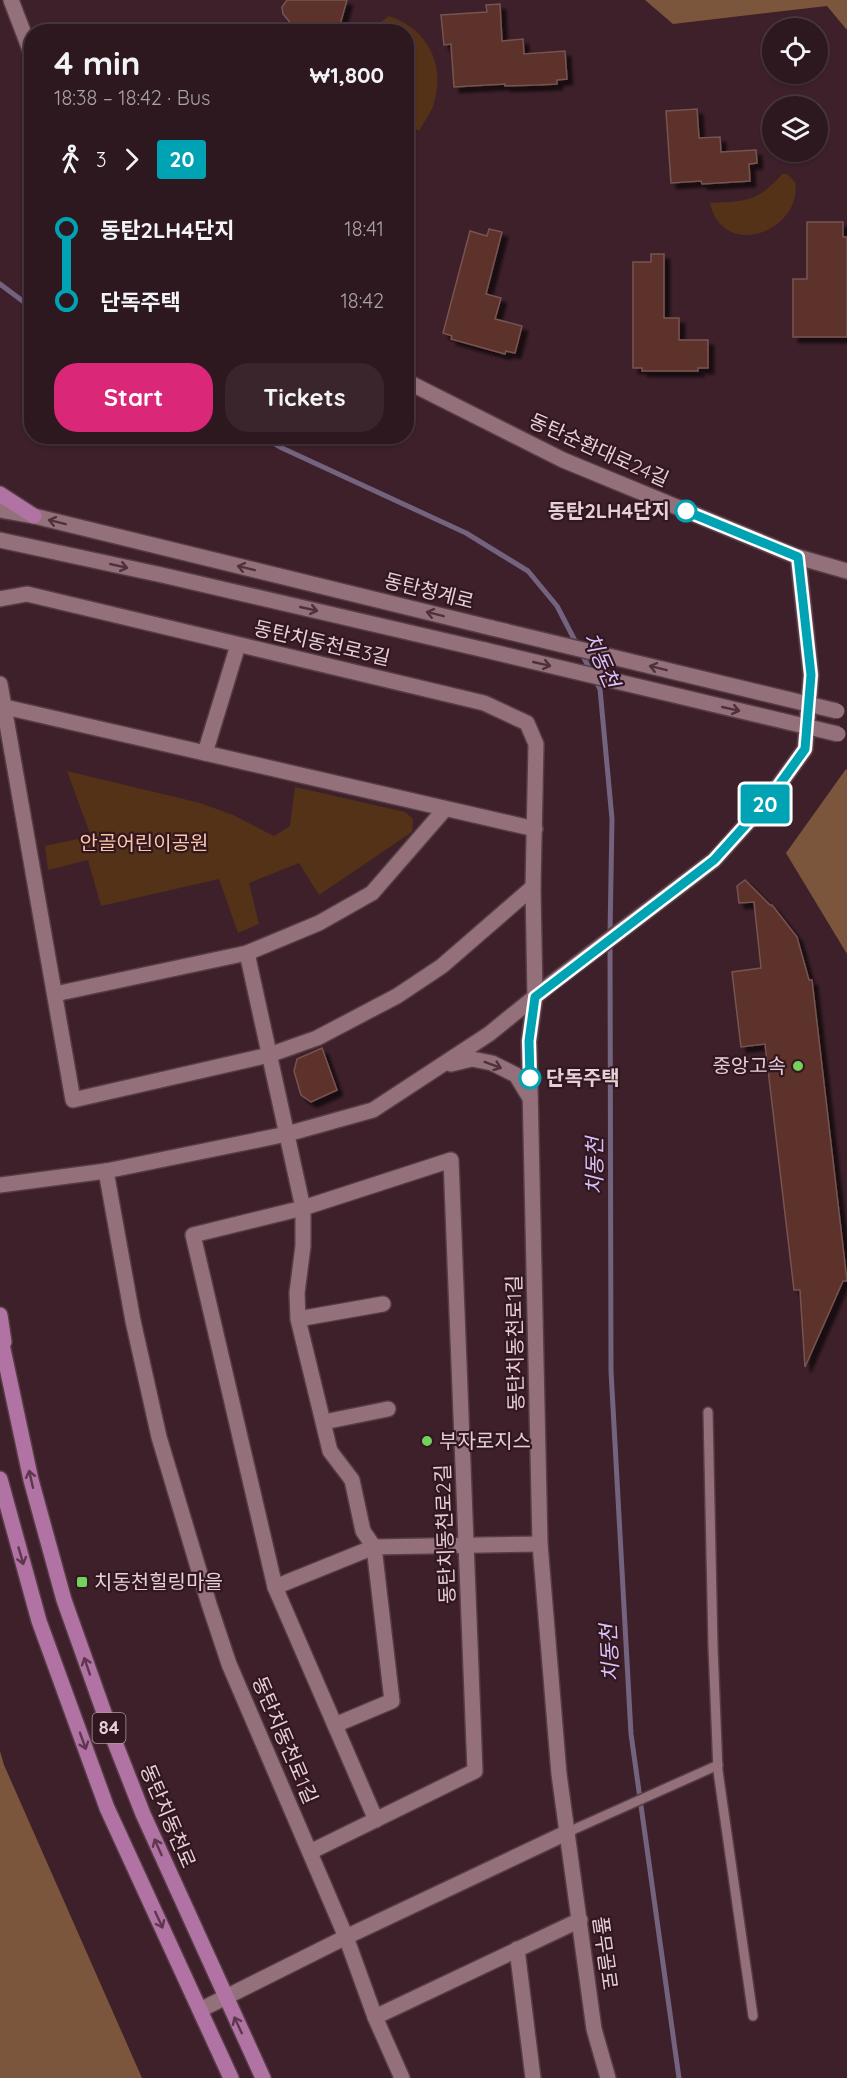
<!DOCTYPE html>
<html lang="en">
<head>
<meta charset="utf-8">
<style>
  :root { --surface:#2e1820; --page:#3a252d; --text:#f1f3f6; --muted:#a7a0a5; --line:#49373e; --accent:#db2777 }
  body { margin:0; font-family:Quicksand,"Noto Sans KR",sans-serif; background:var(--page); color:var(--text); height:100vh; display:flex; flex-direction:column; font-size:22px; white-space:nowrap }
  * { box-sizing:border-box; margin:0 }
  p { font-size:20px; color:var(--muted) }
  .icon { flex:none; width:33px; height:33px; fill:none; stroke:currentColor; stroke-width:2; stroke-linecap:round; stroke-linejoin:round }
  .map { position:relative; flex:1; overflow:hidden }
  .drawer { position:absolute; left:24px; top:24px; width:390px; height:420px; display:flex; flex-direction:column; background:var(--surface); border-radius:24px; box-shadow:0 2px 4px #0004,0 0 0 2px var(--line) }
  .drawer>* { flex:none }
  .badge { padding:0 12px; border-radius:4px; font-size:21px; line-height:39px }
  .buttons { position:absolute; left:762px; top:18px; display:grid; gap:12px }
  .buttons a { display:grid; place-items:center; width:66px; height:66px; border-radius:50%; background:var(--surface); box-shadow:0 2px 4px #0004,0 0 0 2px var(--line); font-size:30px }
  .map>.badge { position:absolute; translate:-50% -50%; box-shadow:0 0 0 3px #fff }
  .legs { display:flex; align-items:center; gap:9px; height:66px; padding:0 30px; font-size:20px }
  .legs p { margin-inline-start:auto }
  .overview { display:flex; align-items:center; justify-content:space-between; height:102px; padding:0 30px }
  h1 { font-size:33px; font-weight:700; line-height:45px }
  .button { display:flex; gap:12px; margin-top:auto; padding:12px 30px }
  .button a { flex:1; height:69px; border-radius:24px; background:var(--accent); color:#fff; font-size:24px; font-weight:700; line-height:69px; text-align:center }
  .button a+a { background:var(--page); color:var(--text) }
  ul { padding:0 30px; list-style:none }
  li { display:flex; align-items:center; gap:21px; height:72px; font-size:22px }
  li i { display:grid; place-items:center; width:9px; height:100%; margin:0 8px; background:currentColor }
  li i::after { content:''; width:15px; height:15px; margin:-8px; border:4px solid; border-radius:50%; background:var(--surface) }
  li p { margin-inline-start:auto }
  li:first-child i { background:linear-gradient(#0000 50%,currentColor 0) }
  li:last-child i { background:linear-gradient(currentColor 50%,#0000 0) }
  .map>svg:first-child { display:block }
  .green { fill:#543218 }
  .forest { fill:#7c563c }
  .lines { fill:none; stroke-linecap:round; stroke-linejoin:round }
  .stream { stroke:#74637e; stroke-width:5 }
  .building { fill:#5b302b; stroke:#775450; stroke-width:1.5; filter:url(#shadow) }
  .service-casing { stroke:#553c45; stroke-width:12 }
  .minor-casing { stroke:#553c45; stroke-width:18 }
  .tertiary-casing { stroke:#553c45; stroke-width:18 }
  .primary-casing { stroke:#553c45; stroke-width:18 }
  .service { stroke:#94707b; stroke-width:9 }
  .minor { stroke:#94707b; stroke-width:15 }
  .tertiary { stroke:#94707b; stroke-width:15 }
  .primary { stroke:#b173a3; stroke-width:15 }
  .tertiary-bridge-casing { stroke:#553c45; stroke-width:18; stroke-linecap:butt }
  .tertiary-bridge { stroke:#94707b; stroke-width:15 }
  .oneway { stroke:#4f313b }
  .oneway2 { stroke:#5e374e }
  .line-1-casing { stroke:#fff; stroke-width:14 }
  .line-1 { stroke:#00a3b4; stroke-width:9 }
  .stop-1-dot { fill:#fff; stroke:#00a3b4; stroke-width:3 }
  .poi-dot { fill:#74d25c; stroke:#321620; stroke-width:2 }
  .labels { text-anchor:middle; stroke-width:4.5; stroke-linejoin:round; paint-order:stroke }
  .shield { fill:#321620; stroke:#af989f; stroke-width:1.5 }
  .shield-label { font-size:18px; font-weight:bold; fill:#e5d0d6 }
  .street-label { font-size:20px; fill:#e5d0d6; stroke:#321620 }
  .stop-label { font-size:20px; font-weight:bold; fill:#e5d0d6; stroke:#321620; text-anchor:end }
  .park-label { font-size:20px; fill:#fac7a4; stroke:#321620 }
  .poi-label { font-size:20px; fill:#e5d0d6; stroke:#321620; text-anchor:start }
  .water-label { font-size:21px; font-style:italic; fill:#d7c3f8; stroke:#321620 }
</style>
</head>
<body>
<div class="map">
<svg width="847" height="2078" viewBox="0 0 847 2078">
  <defs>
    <filter id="shadow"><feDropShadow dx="5.5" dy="5.5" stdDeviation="1.5" flood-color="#0009"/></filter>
  </defs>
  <rect width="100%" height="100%" fill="#3d202a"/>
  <g class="green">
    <path d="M389 16C428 29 447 66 433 106 430 114 424 122 419 131L407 123 406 32 369 31Z"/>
    <path d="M782 174H787L795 182C803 224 739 257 715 217 713 213 711 208 710 203 745 201 757 203 782 174Z"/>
    <path d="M67 771 200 803 233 815 274 836 290 826 295 787 405 812 413 819 412 832 319 895 299 863 249 883 259 924 238 933 219 879 101 906 88 860 48 870 45 846 91 836Z"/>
  </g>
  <g class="forest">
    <path d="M645 0H847V30L827 6 673 24Z"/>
    <path d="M846 769 847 770V954L786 853Z"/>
    <path d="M0 1751 4 1765 142 2078H0Z"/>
  </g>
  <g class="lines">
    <g class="stream">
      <path d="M0 284 32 308"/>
      <path d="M262 436 282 448 466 533 528 571 557 606 600 689 612 819 610 934"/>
      <path d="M610 943 611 1371 631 1734 679 2078"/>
    </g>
  </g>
  <g class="building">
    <path d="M287 0H347L338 32H298L283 14 282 7Z"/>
    <path d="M500 4 502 41 523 39 524 54 565 51 567 79 557 80V84L538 85 505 86V84L454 87 451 44 444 45 441 15 487 12 486 5Z"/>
    <path d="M697 109 699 138 720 137 721 152 756 150 757 163 749 164 750 181 702 184 701 181 671 183 666 111Z"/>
    <path d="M807 222H843V237H847V337H793V279H807Z"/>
    <path d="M489 229 502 232 486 294 501 298 495 319 522 326 515 353 506 351 505 354 451 339 452 336 443 333 470 231 487 236Z"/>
    <path d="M651 254H664V318H679V340H708V368H698V371H642V368H633V262H651Z"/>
    <path d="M745 880 770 905H772L797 937 809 980H812L847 1281H843L805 1367 800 1290H794L765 1044 741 1047 732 972 761 968 754 902 739 903 737 886Z"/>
    <path d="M322 1048 337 1090 311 1102 301 1095 294 1071 297 1059Z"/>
  </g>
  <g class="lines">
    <g class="service-casing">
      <g id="service">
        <path d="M708 1412 713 1647 718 1771 753 2016"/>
        <path d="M568 1832 718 1765"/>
      </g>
    </g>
    <g class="minor-casing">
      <g id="minor">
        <path d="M798 557 847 571"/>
        <path d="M0 599 27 594 484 703 527 723 536 744 533 887 535 997"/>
        <path d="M0 684 73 1100 269 1055 317 1038 397 996 442 966 533 887"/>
        <path d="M5 707 535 829"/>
        <path d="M205 753 238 645"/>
        <path d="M247 953 303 1208V1246L297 1293 298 1319 330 1451 352 1480 363 1531 374 1547 392 1701 335 1725"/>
        <path d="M55 994 247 953 319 923 372 893 445 809"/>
        <path d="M106 1171 133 1321 159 1437 209 1604 229 1664 346 1937 375 2017 402 2078"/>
        <path d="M298 1319 383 1304"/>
        <path d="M324 1422 388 1409"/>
        <path d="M275 1587 374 1547 540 1544"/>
        <path d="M310 1852 475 1771 451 1160 303 1208 193 1235 275 1587 376 1820"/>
        <path d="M517 1949 533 2078"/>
        <path d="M375 2017 580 1920"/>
      </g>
    </g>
    <g class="tertiary-casing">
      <g id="tertiary">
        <path d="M11 0 32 55"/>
        <path d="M0 510 34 516 492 628"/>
        <path d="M0 540 162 575 485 650"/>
        <path d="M535 997 529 1041 540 1544 559 1774 594 2029 608 2078"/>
        <path d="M451 1064 472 1059 492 1063 516 1075 530 1098"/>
        <path d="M0 1185 106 1171 287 1134 373 1110 489 1034 552 983 714 860 769 799 805 749 811 675 798 557 563 460 406 381"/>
        <path d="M200 2010 346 1937 568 1832"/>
      </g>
    </g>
    <g class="primary-casing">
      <g id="primary">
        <path d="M0 494 34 516"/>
        <path d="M0 1315 4 1342"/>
        <path d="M0 1335 31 1480 64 1600 112 1735 143 1814 263 2078"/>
        <path d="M0 1479 39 1621 107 1808 231 2078"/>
      </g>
    </g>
    <use href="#service" class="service"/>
    <use href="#minor" class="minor"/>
    <use href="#tertiary" class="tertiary"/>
    <use href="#primary" class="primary"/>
    <g class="tertiary-bridge-casing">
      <g id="tertiary-bridge">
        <path d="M492 628 837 711"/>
        <path d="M485 650 838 734"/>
      </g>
    </g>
    <use href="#tertiary-bridge" class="tertiary-bridge"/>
  </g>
  <defs><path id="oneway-shaft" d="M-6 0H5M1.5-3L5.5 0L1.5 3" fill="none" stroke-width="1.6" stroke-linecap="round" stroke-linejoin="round" transform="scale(1.5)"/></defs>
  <g class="oneway">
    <use href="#oneway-shaft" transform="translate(57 522) rotate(-166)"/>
    <use href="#oneway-shaft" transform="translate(119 566) rotate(13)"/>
    <use href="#oneway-shaft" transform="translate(246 568) rotate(-166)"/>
    <use href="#oneway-shaft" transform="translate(309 609) rotate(13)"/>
    <use href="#oneway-shaft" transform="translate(435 614) rotate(-166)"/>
    <use href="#oneway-shaft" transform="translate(542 664) rotate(13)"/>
    <use href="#oneway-shaft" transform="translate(658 668) rotate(-166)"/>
    <use href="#oneway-shaft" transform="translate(731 709) rotate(13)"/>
    <use href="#oneway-shaft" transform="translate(493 1065) rotate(20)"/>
  </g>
  <g class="oneway2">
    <use href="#oneway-shaft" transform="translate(31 1479) rotate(-103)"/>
    <use href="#oneway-shaft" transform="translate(21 1556) rotate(74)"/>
    <use href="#oneway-shaft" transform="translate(87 1666) rotate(-109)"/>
    <use href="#oneway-shaft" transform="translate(83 1741) rotate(70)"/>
    <use href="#oneway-shaft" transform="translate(158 1847) rotate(-114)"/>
    <use href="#oneway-shaft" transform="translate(159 1920) rotate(65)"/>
    <use href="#oneway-shaft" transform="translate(238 2025) rotate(-115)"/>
  </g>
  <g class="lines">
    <g class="line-1-casing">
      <path id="line-1" d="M530 1078 529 1041 535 997 714 860 769 799 805 749 811 675 798 557 686 511"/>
    </g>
    <use href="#line-1" class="line-1"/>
  </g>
  <g class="stop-1-dot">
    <circle cx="686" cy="511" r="10"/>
    <circle cx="530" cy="1078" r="10"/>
  </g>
  <g class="poi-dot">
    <circle cx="798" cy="1066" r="6"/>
    <circle cx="427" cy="1441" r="6"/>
    <rect x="76" y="1576" width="12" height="12" rx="3"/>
  </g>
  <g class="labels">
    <rect class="shield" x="92.5" y="1713" width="33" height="30" rx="4.5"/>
    <g class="shield-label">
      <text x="109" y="1734">84</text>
    </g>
    <g class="street-label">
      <text transform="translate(599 450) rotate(24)" y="7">동탄순환대로24길</text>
      <text transform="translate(429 591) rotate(14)" y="7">동탄청계로</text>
      <text transform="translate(322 643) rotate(13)" y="7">동탄치동천로3길</text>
      <text transform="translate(515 1343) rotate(-91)" y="7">동탄치동천로1길</text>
      <text transform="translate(445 1534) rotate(-92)" y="7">동탄치동천로2길</text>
      <text transform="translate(285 1740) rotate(67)" y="7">동탄치동천로1길</text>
      <text transform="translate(168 1816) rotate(67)" y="7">동탄치동천로</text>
      <text transform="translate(605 1953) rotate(82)" y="7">풀무골로</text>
    </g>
    <g class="stop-label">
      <text x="670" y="518">동탄2LH4단지</text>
      <text x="546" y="1085" text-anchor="start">단독주택</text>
    </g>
    <g class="park-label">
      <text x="144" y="850">안골어린이공원</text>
    </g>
    <g class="poi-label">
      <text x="786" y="1073" text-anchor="end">중앙고속</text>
      <text x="439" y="1448">부자로지스</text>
      <text x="94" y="1589">치동천힐링마을</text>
    </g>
    <g class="water-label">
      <text transform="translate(601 660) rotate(66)" y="7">치동천</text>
      <text transform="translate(595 1166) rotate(-90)" y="7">치동천</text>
      <text transform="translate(610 1653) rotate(-93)" y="7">치동천</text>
    </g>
  </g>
</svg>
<div class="buttons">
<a><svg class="icon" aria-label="locate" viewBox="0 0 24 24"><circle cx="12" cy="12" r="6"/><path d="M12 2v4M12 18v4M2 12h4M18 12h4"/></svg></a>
<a><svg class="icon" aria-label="layers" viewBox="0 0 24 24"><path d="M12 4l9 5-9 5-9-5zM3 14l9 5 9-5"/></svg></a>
</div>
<b class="badge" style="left:765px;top:804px;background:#00a3b4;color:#fff">20</b>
<section class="drawer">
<div class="overview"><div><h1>4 min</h1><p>18:38 – 18:42 · Bus</p></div><b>₩1,800</b></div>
<div class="legs"><svg class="icon" aria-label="walk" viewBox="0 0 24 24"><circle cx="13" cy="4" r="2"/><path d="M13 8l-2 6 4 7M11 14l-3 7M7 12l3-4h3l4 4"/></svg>3<svg class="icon" aria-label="forward" viewBox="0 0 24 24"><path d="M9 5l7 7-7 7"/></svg><b class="badge" style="background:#00a3b4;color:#fff">20</b></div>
<ul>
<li><i style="color:#00a3b4"></i><b>동탄2LH4단지</b><p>18:41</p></li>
<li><i style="color:#00a3b4"></i><b>단독주택</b><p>18:42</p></li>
</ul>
<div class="button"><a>Start</a><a>Tickets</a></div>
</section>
</div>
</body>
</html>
